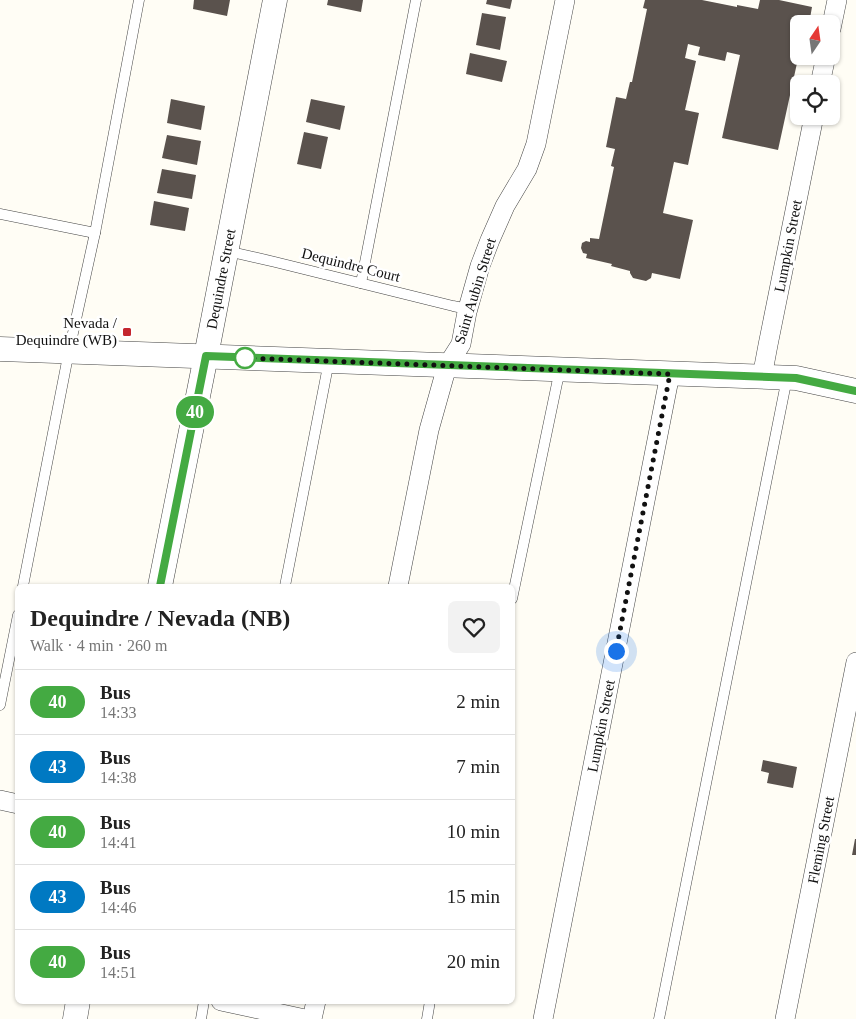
<!DOCTYPE html>
<html lang="en">
<head>
<meta charset="utf-8">
<style>
  :root { --surface:#fff; --page:#f2f2f2; --text:#222; --muted:#767676; --line:#e0e0e0 }
  body { margin:0; font-family:"Times New Roman",serif; background:var(--page); color:var(--text); height:100vh; display:flex; flex-direction:column; font-size:19px; white-space:nowrap }
  * { box-sizing:border-box; margin:0 }
  p { font-size:16px; color:var(--muted) }
  .icon { flex:none; width:28px; height:28px; fill:none; stroke:currentColor; stroke-width:2; stroke-linecap:round; stroke-linejoin:round }
  .map { position:relative; flex:1; overflow:hidden }
  .sheet { position:absolute; left:15px; top:584px; width:500px; height:420px; display:flex; flex-direction:column; background:var(--surface); border-radius:8px; box-shadow:0 1px 4px #0004 }
  .sheet>* { flex:none }
  .badge { padding:0 10px; border-radius:16px; font-size:18px; line-height:32px }
  .needle { width:32px; rotate:13deg }
  .buttons { position:absolute; left:790px; top:15px; display:grid; gap:10px }
  .buttons a { display:grid; place-items:center; width:50px; height:50px; border-radius:8px; background:var(--surface); box-shadow:0 1px 4px #0004; font-size:25px }
  .you { position:absolute; width:25px; height:25px; margin:-12px; border:4px solid #fff; border-radius:50%; background:#1a73e8; box-shadow:0 0 0 8px #1a73e833 }
  .map>.badge { position:absolute; translate:-50% -50%; box-shadow:0 0 0 2px #fff }
  .round { display:grid; place-items:center; flex:none; width:52px; height:52px; border-radius:8px; background:var(--page) }
  .overview { display:flex; align-items:center; justify-content:space-between; height:85px; padding:0 15px }
  h1 { font-size:24px; font-weight:800; line-height:38px }
  ul { padding:0; list-style:none }
  li { display:flex; align-items:center; gap:15px; height:65px; padding:0 15px; border-top:1px solid var(--line) }
  li div { flex:1 }
  li b { display:block; font-size:19px }
  li em { font-style:normal }
  li .badge { min-width:55px; font-weight:700; text-align:center }
  .map>svg:first-child { display:block }
  .building { fill:#5a524d }
  .lines { fill:none; stroke-linecap:round; stroke-linejoin:round }
  .service-casing { stroke:#444; stroke-width:11 }
  .minor-casing { stroke:#444; stroke-width:20 }
  .tertiary-casing { stroke:#444; stroke-width:25 }
  .service { stroke:#fff; stroke-width:10 }
  .minor { stroke:#fff; stroke-width:19 }
  .tertiary { stroke:#fff; stroke-width:24 }
  .line-casing { stroke:#fff; stroke-width:11 }
  .line { stroke:#44aa42; stroke-width:8 }
  .walk { stroke:#111; stroke-width:5; stroke-dasharray:0 9 }
  .poi-dot { fill:#c4262e; stroke:#fff; stroke-width:2 }
  .stop-dot { fill:#fff; stroke:#44aa42; stroke-width:2.5 }
  .labels { text-anchor:middle; stroke-width:5; stroke-linejoin:round; paint-order:stroke }
  .street-label { font-size:15px; fill:#111; stroke:#fff }
  .poi-label { font-size:15px; fill:#111; stroke:#fff; text-anchor:end }
</style>
</head>
<body>
<div class="map">
<svg width="856" height="1019" viewBox="0 0 856 1019">
  <rect width="100%" height="100%" fill="#fffdf5"/>
  <g class="building">
    <path d="M194 0H230L227 16 193 9Z"/>
    <path d="M328 0H363L361 12 327 5Z"/>
    <path d="M487 0H512L510 9 486 4Z"/>
    <path d="M645 0H702L737 7V5L758 9 760 0H779L812 7 809 24H799V54L778 150 722 138 740 55 727 52 725 61 698 55 700 47 688 44 685 58 696 61 685 110 699 113 688 165 674 162 663 213 693 220 680 279 652 273 651 278 646 281 633 278 630 273V271L611 266 612 264 586 258 587 254 583 253 581 248 582 243 586 241 590 242V238L599 239 614 167 611 166 615 149 606 147 616 97 626 99 630 82H632L647 9 643 8Z"/>
    <path d="M482 13 506 17 500 50 476 45Z"/>
    <path d="M470 53 507 61 502 82 466 74Z"/>
    <path d="M171 99 205 106 201 130 167 123Z"/>
    <path d="M311 99 345 106 340 130 306 122Z"/>
    <path d="M304 132 328 137 321 169 297 164Z"/>
    <path d="M167 135 201 141 197 165 162 158Z"/>
    <path d="M162 169 196 175 192 199 157 193Z"/>
    <path d="M154 201 189 208 185 231 150 225Z"/>
    <path d="M763 760 797 767 793 788 767 783 769 773 761 771Z"/>
    <path d="M855 839H856V855H852Z"/>
  </g>
  <g class="lines">
    <g class="service-casing">
      <g id="service">
        <path d="M0 214 95 233"/>
        <path d="M227 251 275 262 453 306 468 309"/>
        <path d="M361 283 416 0"/>
        <path d="M23 586 69 351 95 233 139 0"/>
        <path d="M285 586 329 361"/>
        <path d="M512 599 560 369"/>
        <path d="M0 705 18 615"/>
        <path d="M201 1019 204 1001"/>
        <path d="M427 1019 430 1001"/>
        <path d="M659 1019 787 378"/>
      </g>
    </g>
    <g class="minor-casing">
      <g id="minor">
        <path d="M831 29 837 0"/>
        <path d="M820 84 826 56"/>
        <path d="M762 377 768 345 814 116"/>
        <path d="M398 586 429 430 447 366 461 344 467 312 480 266 490 240 505 206 527 169 536 144 565 0"/>
        <path d="M0 800 18 804"/>
        <path d="M221 1001 305 1019"/>
        <path d="M312 1019 316 1001"/>
        <path d="M543 1019 670 374"/>
        <path d="M785 1019 856 662"/>
      </g>
    </g>
    <g class="tertiary-casing">
      <g id="tertiary">
        <path d="M0 349 796 378 856 391"/>
        <path d="M160 586 206 356 275 0"/>
        <path d="M75 1019 78 1001"/>
      </g>
    </g>
    <use href="#service" class="service"/>
    <use href="#minor" class="minor"/>
    <use href="#tertiary" class="tertiary"/>
  </g>
  <g class="lines">
    <g class="line-casing">
      <path id="line" d="M160 586 206 356 796 378 856 391"/>
    </g>
    <use href="#line" class="line"/>
    <path class="walk" d="M245 358 670 374 616 651"/>
  </g>
  <rect class="poi-dot" x="122" y="327" width="10" height="10" rx="2.5"/>
  <circle class="stop-dot" cx="245" cy="358" r="10"/>
  <g class="labels">
    <g class="street-label">
      <text transform="translate(788 246) rotate(-79)" y="5">Lumpkin Street</text>
      <text transform="translate(351 265) rotate(14)" y="5">Dequindre Court</text>
      <text transform="translate(221 279) rotate(-79)" y="5">Dequindre Street</text>
      <text transform="translate(475 291) rotate(-73)" y="5">Saint Aubin Street</text>
      <text transform="translate(601 726) rotate(-79)" y="5">Lumpkin Street</text>
      <text transform="translate(821 840) rotate(-79)" y="5">Fleming Street</text>
    </g>
    <g class="poi-label">
      <text x="117" y="328">Nevada /<tspan x="117" dy="17">Dequindre (WB)</tspan></text>
    </g>
  </g>
</svg>
<div class="buttons">
<a><svg class="needle" viewBox="-14 -14 28 28"><path d="M0-13l5 13h-10z" fill="#e53935"/><path d="M0 13l5-13h-10z" fill="#767676"/></svg></a>
<a><svg class="icon" aria-label="locate" viewBox="0 0 24 24"><circle cx="12" cy="12" r="6"/><path d="M12 2v4M12 18v4M2 12h4M18 12h4"/></svg></a>
</div>
<div class="you" style="left:616px;top:651px"></div>
<b class="badge" style="left:195px;top:412px;background:#44aa42;color:#fff">40</b>
<section class="sheet">
<div class="overview"><div><h1>Dequindre / Nevada (NB)</h1><p>Walk · 4 min · 260 m</p></div><a class="round"><svg class="icon" aria-label="heart" viewBox="0 0 24 24"><path d="M12 20l-8-8c-3-5 5-10 8-4 3-6 11-1 8 4z"/></svg></a></div>
<ul>
<li><span class="badge" style="background:#44aa42;color:#fff">40</span><div><b>Bus</b><p>14:33</p></div><em>2 min</em></li>
<li><span class="badge" style="background:#0079c2;color:#fff">43</span><div><b>Bus</b><p>14:38</p></div><em>7 min</em></li>
<li><span class="badge" style="background:#44aa42;color:#fff">40</span><div><b>Bus</b><p>14:41</p></div><em>10 min</em></li>
<li><span class="badge" style="background:#0079c2;color:#fff">43</span><div><b>Bus</b><p>14:46</p></div><em>15 min</em></li>
<li><span class="badge" style="background:#44aa42;color:#fff">40</span><div><b>Bus</b><p>14:51</p></div><em>20 min</em></li>
</ul>
</section>
</div>
</body>
</html>
